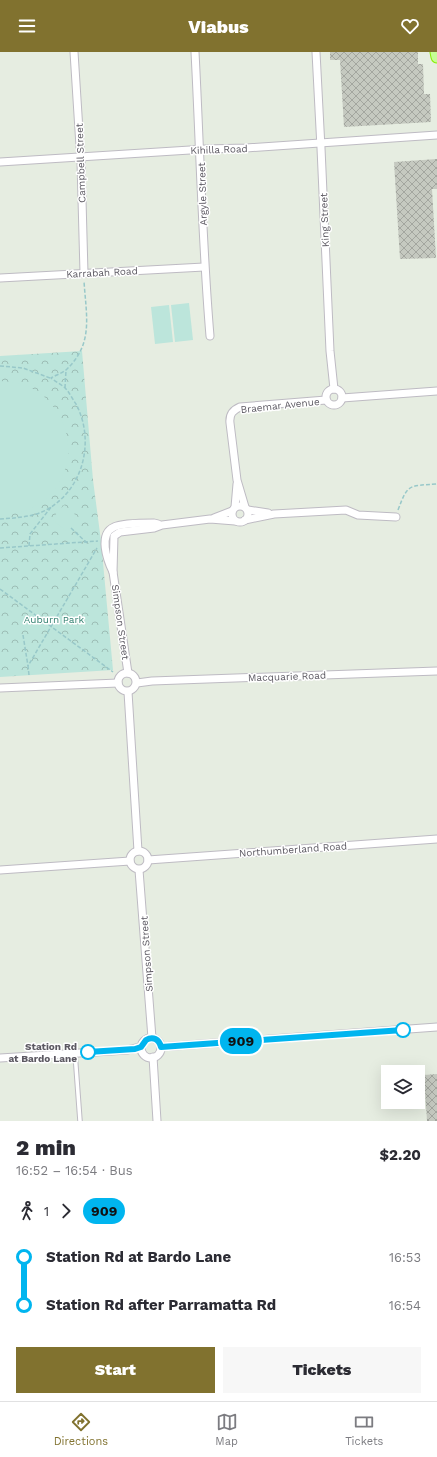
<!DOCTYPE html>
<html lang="en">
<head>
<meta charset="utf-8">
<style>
  :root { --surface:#fff; --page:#f7f7f7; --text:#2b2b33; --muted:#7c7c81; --line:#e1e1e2; --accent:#81722f }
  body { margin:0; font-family:"Work Sans",sans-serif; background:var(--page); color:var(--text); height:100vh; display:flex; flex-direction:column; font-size:15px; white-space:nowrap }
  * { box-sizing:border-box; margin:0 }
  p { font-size:13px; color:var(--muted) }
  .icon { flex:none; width:22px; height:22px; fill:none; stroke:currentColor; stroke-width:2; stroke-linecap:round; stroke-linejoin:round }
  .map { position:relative; height:1069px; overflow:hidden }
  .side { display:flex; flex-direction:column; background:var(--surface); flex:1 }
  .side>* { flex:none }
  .badge { padding:0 8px; border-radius:13px; font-size:14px; line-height:26px }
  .tools { position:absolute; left:381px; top:1013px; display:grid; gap:8px }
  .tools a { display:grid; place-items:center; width:44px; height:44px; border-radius:0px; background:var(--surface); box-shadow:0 4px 16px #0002; font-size:20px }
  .map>.badge { position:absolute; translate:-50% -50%; box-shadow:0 0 0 2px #fff }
  .legs { display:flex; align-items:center; gap:6px; height:44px; padding:0 16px; font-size:13px }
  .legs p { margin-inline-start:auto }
  .headline { display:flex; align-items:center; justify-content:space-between; height:68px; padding:0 16px }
  h1 { font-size:22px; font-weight:800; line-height:30px }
  .action { display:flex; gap:8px; margin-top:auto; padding:8px 16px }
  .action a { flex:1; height:46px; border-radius:0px; background:var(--accent); color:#fff; font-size:16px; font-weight:800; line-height:46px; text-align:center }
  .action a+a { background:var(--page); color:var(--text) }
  ul { padding:0 16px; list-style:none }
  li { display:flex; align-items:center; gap:14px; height:48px; font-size:15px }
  li i { display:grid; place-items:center; width:6px; height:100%; margin:0 5px; background:currentColor }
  li i::after { content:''; width:10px; height:10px; margin:-5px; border:3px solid; border-radius:50%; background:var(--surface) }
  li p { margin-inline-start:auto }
  li:first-child i { background:linear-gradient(#0000 50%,currentColor 0) }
  li:last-child i { background:linear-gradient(currentColor 50%,#0000 0) }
  header { display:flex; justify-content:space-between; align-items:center; height:52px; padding:0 16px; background:var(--accent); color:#fff; font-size:18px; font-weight:800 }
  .dock { display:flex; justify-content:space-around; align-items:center; height:56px; border-top:1px solid var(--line); background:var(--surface); font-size:11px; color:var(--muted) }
  .dock a { display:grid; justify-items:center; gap:2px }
  .dock .selected { color:var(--accent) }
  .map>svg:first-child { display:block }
  .forest { fill:url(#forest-crowns) }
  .garden { fill:#bce5db }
  .building { fill:url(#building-cross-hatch) }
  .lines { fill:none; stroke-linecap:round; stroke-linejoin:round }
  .service-casing { stroke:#bebbc3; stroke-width:5.5 }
  .minor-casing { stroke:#bebbc3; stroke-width:9 }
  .trunk-casing { stroke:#87ed00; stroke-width:13 }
  .path { stroke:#98c8c9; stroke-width:1.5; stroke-dasharray:4 2; stroke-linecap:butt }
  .service { stroke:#fff; stroke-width:3.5 }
  .minor { stroke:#fff; stroke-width:7 }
  .trunk { stroke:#c6fe95; stroke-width:11 }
  .line-1-casing { stroke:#fff; stroke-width:9 }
  .line-1 { stroke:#00b5ef; stroke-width:6 }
  .stop-1-dot { fill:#fff; stroke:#00b5ef; stroke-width:2 }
  .labels { text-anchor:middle; stroke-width:3; stroke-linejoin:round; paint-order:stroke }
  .street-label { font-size:10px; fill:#5c5962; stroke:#fff }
  .park-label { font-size:10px; fill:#328070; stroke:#fff }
  .stop-label { font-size:10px; font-weight:bold; fill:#5c5962; stroke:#fff; text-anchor:end }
</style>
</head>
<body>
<header><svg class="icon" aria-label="menu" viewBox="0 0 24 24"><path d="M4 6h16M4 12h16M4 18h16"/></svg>Viabus<svg class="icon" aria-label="heart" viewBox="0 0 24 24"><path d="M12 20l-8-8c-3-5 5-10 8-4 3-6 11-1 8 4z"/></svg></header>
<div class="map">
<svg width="437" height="1069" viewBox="0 0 437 1069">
  <defs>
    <pattern id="forest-crowns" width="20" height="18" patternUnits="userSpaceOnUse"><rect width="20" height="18" fill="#bce5db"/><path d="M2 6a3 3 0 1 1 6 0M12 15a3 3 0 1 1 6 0" fill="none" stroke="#9cbdb5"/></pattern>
    <pattern id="building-cross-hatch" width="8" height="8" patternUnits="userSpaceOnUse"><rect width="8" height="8" fill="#c5c9c0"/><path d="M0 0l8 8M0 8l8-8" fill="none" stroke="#a3a69f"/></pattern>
  </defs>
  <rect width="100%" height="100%" fill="#e6ede1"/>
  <path class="forest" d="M82 299 93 428 101 489 113 618 0 625V304Z"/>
  <g class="garden">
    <path d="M189 251 193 288 175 290 171 253Z"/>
    <path d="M169 253 173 290 155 292 151 255Z"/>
    <path d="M0 329C13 330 27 332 38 340 76 367 80 423 40 451 28 460 14 462 0 463Z"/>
    <path d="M64 453 80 467 67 480 52 467Z"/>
  </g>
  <g class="building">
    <path d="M330 0H418V12H423L424 42H430L431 70 344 75 340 8H330Z"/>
    <path d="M437 107V137H432L436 206 400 207 394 110Z"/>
    <path d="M437 1022V1069H427L424 1023Z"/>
  </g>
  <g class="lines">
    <g class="service-casing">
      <path id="service" d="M75 1001 80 1069"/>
    </g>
    <g class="minor-casing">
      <g id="minor">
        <path d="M74 0 81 110 84 221"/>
        <path d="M195 0C200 95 202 190 210 284"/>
        <path d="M316 0 321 96 330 299 334 337"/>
        <path d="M0 110 206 97 246 96 437 83"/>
        <path d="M0 226 204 215"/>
        <circle cx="334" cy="345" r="8"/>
        <path d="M342 346 437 339"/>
        <circle cx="240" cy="462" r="8"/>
        <path d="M235 455 237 432"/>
        <path d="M245 455 237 428 230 371C229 362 233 358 240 355L326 348"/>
        <path d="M248 458 268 461"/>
        <path d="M214 466 232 459"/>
        <path d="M245 468 274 462 346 458 358 463 396 465"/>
        <path d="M113 520C107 508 98 482 114 475 122 471 145 471 154 471L158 472"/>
        <circle cx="127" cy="630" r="9"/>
        <path d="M128 621 113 520 114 484 120 480 154 476 162 473 210 467 235 469"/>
        <path d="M137 631 152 629 437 619"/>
        <path d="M0 636 118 631"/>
        <path d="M128 640 138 799"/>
        <circle cx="139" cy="808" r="9"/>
        <path d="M148 808 437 787"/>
        <path d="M0 818 130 809"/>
        <path d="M139 818 152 986"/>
        <circle cx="151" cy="996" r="10"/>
        <path d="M161 995 437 975"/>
        <path d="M153 1005 157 1069"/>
        <path d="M0 1006 127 998 141 995"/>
      </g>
    </g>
    <g class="trunk-casing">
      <path id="trunk" d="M436 0 437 5"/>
    </g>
    <g class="path">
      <path d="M0 314 23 316 50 326"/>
      <path d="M65 336 66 318"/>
      <path d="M398 458C408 431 409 434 437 432"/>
      <path d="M0 467C16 466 34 465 48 457 84 436 95 388 76 352 72 347 69 339 64 335 60 332 55 329 51 326 56 323 63 321 67 317 94 291 86 263 84 229"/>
      <path d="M71 476 87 491"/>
      <path d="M29 494 30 482 52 454"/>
      <path d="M0 496 98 489"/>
      <path d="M0 537 113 620"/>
      <path d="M23 583 28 614"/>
      <path d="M29 623 28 614 97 496"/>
    </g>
    <use href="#service" class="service"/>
    <use href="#minor" class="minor"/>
    <use href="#trunk" class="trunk"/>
  </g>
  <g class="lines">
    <g class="line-1-casing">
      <path id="line-1" d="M88 1000 135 997 141 995 146 988C153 984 159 987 161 995L403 978"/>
    </g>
    <use href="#line-1" class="line-1"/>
  </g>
  <g class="stop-1-dot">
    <circle cx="403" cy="978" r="7"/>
    <circle cx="88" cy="1000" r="7"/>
  </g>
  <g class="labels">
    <g class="street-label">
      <text transform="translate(219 97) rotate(-2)" y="4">Kihilla Road</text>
      <text transform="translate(80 111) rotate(-92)" y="4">Campbell Street</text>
      <text transform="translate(202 142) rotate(-92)" y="4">Argyle Street</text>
      <text transform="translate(324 168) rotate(-92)" y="4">King Street</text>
      <text transform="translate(102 220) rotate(-3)" y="4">Karrabah Road</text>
      <text transform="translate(280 353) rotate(-6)" y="4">Braemar Avenue</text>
      <text transform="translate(121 570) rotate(82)" y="4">Simpson Street</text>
      <text transform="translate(287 624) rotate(-2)" y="4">Macquarie Road</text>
      <text transform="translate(293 797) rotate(-4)" y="4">Northumberland Road</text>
      <text transform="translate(146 902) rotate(-94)" y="4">Simpson Street</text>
    </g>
    <g class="park-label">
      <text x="54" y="571">Auburn Park</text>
    </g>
    <g class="stop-label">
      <text x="77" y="998">Station Rd<tspan x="77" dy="12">at Bardo Lane</tspan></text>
    </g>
  </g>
</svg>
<div class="tools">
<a><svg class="icon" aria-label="layers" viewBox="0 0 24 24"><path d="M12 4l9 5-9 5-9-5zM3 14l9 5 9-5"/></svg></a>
</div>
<b class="badge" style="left:241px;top:989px;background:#00b5ef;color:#111">909</b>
</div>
<section class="side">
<div class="headline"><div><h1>2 min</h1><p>16:52 – 16:54 · Bus</p></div><b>$2.20</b></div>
<div class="legs"><svg class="icon" aria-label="walk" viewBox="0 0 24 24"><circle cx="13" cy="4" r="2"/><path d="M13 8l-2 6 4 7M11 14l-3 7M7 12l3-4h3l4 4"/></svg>1<svg class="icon" aria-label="forward" viewBox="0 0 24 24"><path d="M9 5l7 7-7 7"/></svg><b class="badge" style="background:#00b5ef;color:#111">909</b></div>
<ul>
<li><i style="color:#00b5ef"></i><b>Station Rd at Bardo Lane</b><p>16:53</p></li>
<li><i style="color:#00b5ef"></i><b>Station Rd after Parramatta Rd</b><p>16:54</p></li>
</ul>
<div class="action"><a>Start</a><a>Tickets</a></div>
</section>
<nav class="dock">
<a class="selected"><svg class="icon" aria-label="directions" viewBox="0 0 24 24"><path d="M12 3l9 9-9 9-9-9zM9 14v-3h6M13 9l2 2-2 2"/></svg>Directions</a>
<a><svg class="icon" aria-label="map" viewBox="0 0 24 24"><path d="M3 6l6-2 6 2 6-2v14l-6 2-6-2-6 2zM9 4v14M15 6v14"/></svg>Map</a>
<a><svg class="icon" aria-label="tickets" viewBox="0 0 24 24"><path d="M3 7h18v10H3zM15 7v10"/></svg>Tickets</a>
</nav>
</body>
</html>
